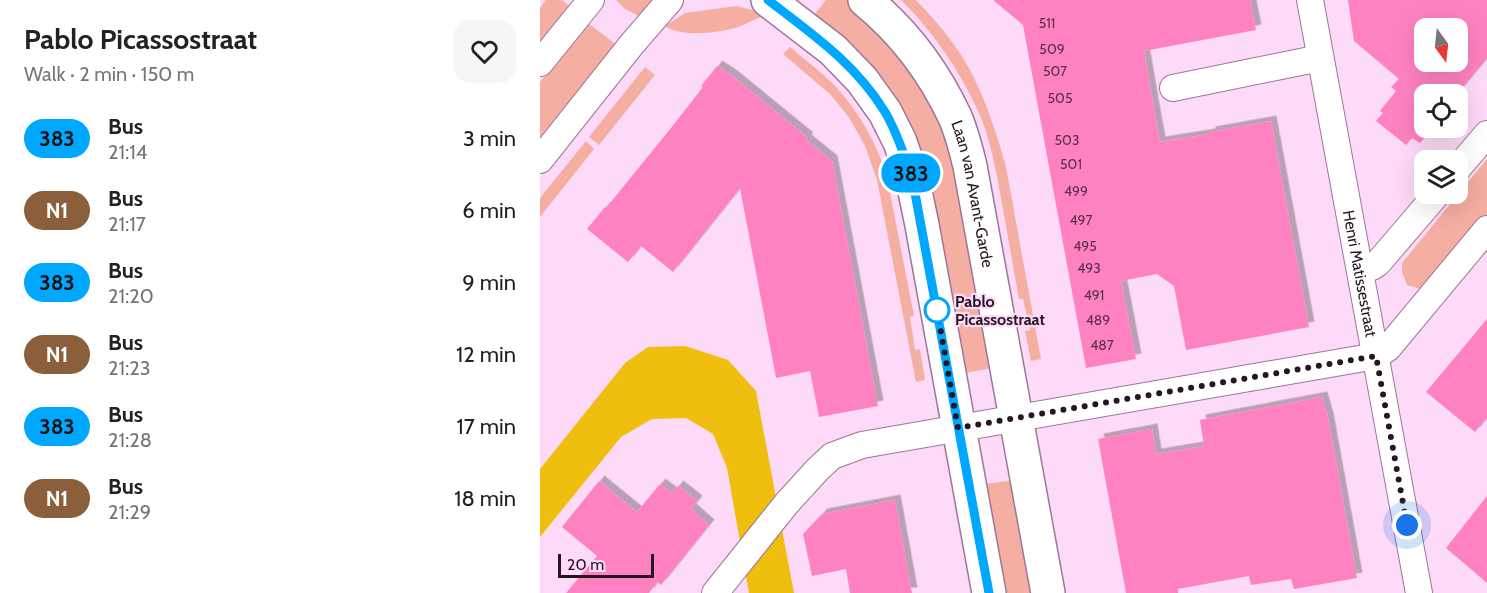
<!DOCTYPE html>
<html lang="en">
<head>
<meta charset="utf-8">
<style>
  :root { --surface:#fff; --page:#f6f6f6; --text:#222; --muted:#767676 }
  body { margin:0; font-family:Cabin,sans-serif; background:var(--page); color:var(--text); height:100vh; display:flex; flex-direction:column; font-size:22px; white-space:nowrap }
  * { box-sizing:border-box; margin:0 }
  p { font-size:20px; color:var(--muted) }
  .icon { flex:none; width:33px; height:33px; fill:none; stroke:currentColor; stroke-width:2; stroke-linecap:round; stroke-linejoin:round }
  .map { position:relative; flex:1; overflow:hidden }
  .sheet { display:flex; flex-direction:column; background:var(--surface); width:540px }
  .sheet>* { flex:none }
  .badge { padding:0 12px; border-radius:20px; font-size:21px; line-height:39px }
  .needle { width:39px; rotate:165deg }
  .fabs { position:absolute; left:874px; top:18px; display:grid; gap:12px }
  .fabs a { display:grid; place-items:center; width:54px; height:54px; border-radius:12px; background:var(--surface); box-shadow:0 6px 24px #0002; font-size:30px }
  .scale { position:absolute; left:18px; bottom:15px; width:96px; box-sizing:border-box; padding-left:6px; border:3px solid #261624; border-top:0; font-size:16px; line-height:21px; white-space:nowrap; color:#261624; -webkit-text-stroke:4px #fddaf8; paint-order:stroke }
  .you { position:absolute; width:30px; height:30px; margin:-15px; border:4px solid #fff; border-radius:50%; background:#1a73e8; box-shadow:0 0 0 9px #1a73e833 }
  .map>.badge { position:absolute; translate:-50% -50%; box-shadow:0 0 0 3px #fff }
  .round { display:grid; place-items:center; flex:none; width:63px; height:63px; border-radius:18px; background:var(--page) }
  .headline { display:flex; align-items:center; justify-content:space-between; height:102px; padding:0 24px }
  h1 { font-size:28px; font-weight:700; line-height:45px }
  ul { padding:0; list-style:none }
  li { display:flex; align-items:center; gap:18px; height:72px; padding:0 24px }
  li div { flex:1 }
  li b { display:block; font-size:22px }
  li em { font-style:normal }
  li .badge { min-width:66px; font-weight:700; text-align:center }
  main { display:flex; flex:1; min-height:0 }
  .map>svg:first-child { display:block }
  .green { fill:#f5aea2 }
  .water { fill:#efbe0e }
  .building { fill:#fe82c1; fill-rule:evenodd; filter:url(#shadow) }
  .lines { fill:none; stroke-linecap:round; stroke-linejoin:round }
  .street-casing { stroke:#9d7598; stroke-width:28 }
  .secondary-casing { stroke:#9d7598; stroke-width:36 }
  .street { stroke:#fff; stroke-width:26 }
  .secondary { stroke:#fff; stroke-width:33 }
  .line-casing { stroke:#fff; stroke-width:14 }
  .line { stroke:#00a7ff; stroke-width:9 }
  .walk { stroke:#261624; stroke-width:6; stroke-dasharray:0 10.8 }
  .stop-dot { fill:#fff; stroke:#00a7ff; stroke-width:3 }
  .labels { text-anchor:middle; stroke-width:4.5; stroke-linejoin:round; paint-order:stroke }
  .number-label { font-size:14px; fill:#5c314b }
  .street-label { font-size:16px; fill:#261624; stroke:#fddaf8 }
  .stop-label { font-size:16px; font-weight:bold; fill:#261624; stroke:#fddaf8; text-anchor:start }
</style>
</head>
<body>
<main>
<section class="sheet">
<div class="headline"><div><h1>Pablo Picassostraat</h1><p>Walk · 2 min · 150 m</p></div><a class="round"><svg class="icon" aria-label="heart" viewBox="0 0 24 24"><path d="M12 20l-8-8c-3-5 5-10 8-4 3-6 11-1 8 4z"/></svg></a></div>
<ul>
<li><span class="badge" style="background:#00a7ff;color:#111">383</span><div><b>Bus</b><p>21:14</p></div><em>3 min</em></li>
<li><span class="badge" style="background:#8b5e3c;color:#fff">N1</span><div><b>Bus</b><p>21:17</p></div><em>6 min</em></li>
<li><span class="badge" style="background:#00a7ff;color:#111">383</span><div><b>Bus</b><p>21:20</p></div><em>9 min</em></li>
<li><span class="badge" style="background:#8b5e3c;color:#fff">N1</span><div><b>Bus</b><p>21:23</p></div><em>12 min</em></li>
<li><span class="badge" style="background:#00a7ff;color:#111">383</span><div><b>Bus</b><p>21:28</p></div><em>17 min</em></li>
<li><span class="badge" style="background:#8b5e3c;color:#fff">N1</span><div><b>Bus</b><p>21:29</p></div><em>18 min</em></li>
</ul>
</section>
<div class="map">
<svg width="947" height="593" viewBox="0 0 947 593">
  <defs>
    <filter id="shadow"><feDropShadow dx="5.5" dy="-5.5" stdDeviation="0" flood-color="#0004"/></filter>
  </defs>
  <rect width="100%" height="100%" fill="#fddaf8"/>
  <g class="green">
    <path d="M6 0H22L33 9 0 49V8Z"/>
    <path d="M76 0H112L114 2 101 17 85 9Z"/>
    <path d="M286 0H307L329 17 348 36 409 133 457 367 420 374 382 170 271 19Z"/>
    <path d="M361 0H376C396 21 417 45 430 70 446 101 457 134 466 167L501 359 491 361 485 331 490 330 483 299H479C473 267 468 236 462 204 457 176 452 147 442 120 423 75 395 34 361 0Z"/>
    <path d="M196 6 213 10 223 16C215 19 208 23 201 26 182 33 141 38 125 26L145 13Z"/>
    <path d="M48 23 78 46 0 142V82Z"/>
    <path d="M250 47C265 60 282 72 296 87 320 113 337 144 347 177L374 316 370 317 375 350 380 349 385 380 376 382 337 180 325 146 310 119 291 95 243 54Z"/>
    <path d="M105 67 115 75 59 145 49 137Z"/>
    <path d="M46 141 54 149 0 217V198Z"/>
    <path d="M947 159V220L881 289 867 285 862 272V263Z"/>
    <path d="M479 479 500 593H460L440 485Z"/>
  </g>
  <path class="water" d="M145 346 188 360 216 391 254 593H209L187 468 173 434 146 418 112 419 81 437 0 537V469L85 363 108 347Z"/>
  <g class="building">
    <path d="M453 0H710L716 30 604 51 615 115 620 142 670 134V132L731 121 769 327 646 350 634 286 617 274 581 281 596 359 546 368 483 25Z"/>
    <path d="M808 0H947V58L917 94H885V128H892L880 143 872 138 866 145 836 121 843 113 840 111 856 91 851 87 859 79 814 41ZM885 28H918V62H885Z"/>
    <path d="M177 66 192 76 268 138 266 140 292 161 338 406 279 417 270 371 236 378 200 188 133 272 101 246 88 262 47 229 65 207 66 208 131 128 163 87 161 86Z"/>
    <path d="M947 319V418L935 432 886 392Z"/>
    <path d="M782 397 788 418 817 578 754 589 751 579 711 585 709 576 638 589V593H586L558 439 612 429 616 454 664 446 660 420Z"/>
    <path d="M59 481 97 512 120 484 132 493 138 486 157 501 151 509 169 525 121 585 117 582 109 593H26L57 556 22 527Z"/>
    <path d="M947 496V583L906 548Z"/>
    <path d="M355 500 372 593H310L306 569 272 576 263 534 282 514Z"/>
  </g>
  <g class="lines">
    <g class="street-casing">
      <g id="street">
        <path id="s1" d="M770 0 879 593"/>
        <path d="M0 63 51 0"/>
        <path d="M633 88 780 58"/>
        <path d="M0 160 92 44 130 0"/>
        <path d="M918 168 947 134"/>
        <path d="M820 269 832 267 838 263 897 194"/>
        <path d="M175 593 247 503 278 469 292 456 322 445 836 356 848 348 947 229"/>
      </g>
    </g>
    <g class="secondary-casing">
      <g id="secondary">
        <path d="M228 0 293 50 322 80 345 112 360 142 372 177 382 225 449 593"/>
        <path id="s2" d="M325 0C363 31 394 72 415 117 422 133 426 150 430 166L508 593"/>
      </g>
    </g>
    <use href="#street" class="street"/>
    <use href="#secondary" class="secondary"/>
  </g>
  <g class="lines">
    <g class="line-casing">
      <path id="line" d="M228 0C272 34 315 63 345 112 357 132 364 155 372 177L449 593"/>
    </g>
    <use href="#line" class="line"/>
    <path class="walk" d="M397 310 418 428 836 356 867 525"/>
  </g>
  <circle class="stop-dot" cx="397" cy="310" r="12"/>
  <g class="labels">
    <g class="number-label">
      <text x="507" y="28">511</text>
      <text x="512" y="54">509</text>
      <text x="515" y="76">507</text>
      <text x="520" y="103">505</text>
      <text x="527" y="145">503</text>
      <text x="531" y="169">501</text>
      <text x="536" y="196">499</text>
      <text x="541" y="225">497</text>
      <text x="545" y="251">495</text>
      <text x="549" y="273">493</text>
      <text x="554" y="300">491</text>
      <text x="558" y="325">489</text>
      <text x="562" y="350">487</text>
    </g>
    <g class="street-label">
      <text dy="6" stroke="none"><textPath href="#s2" startOffset="228">Laan van Avant-Garde</textPath></text>
      <text dy="6" stroke="none"><textPath href="#s1" startOffset="278">Henri Matissestraat</textPath></text>
    </g>
    <g class="stop-label">
      <text x="415" y="307">Pablo<tspan x="415" dy="18">Picassostraat</tspan></text>
    </g>
  </g>
</svg>
<div class="fabs">
<a><svg class="needle" viewBox="-14 -14 28 28"><path d="M0-13l5 13h-10z" fill="#e53935"/><path d="M0 13l5-13h-10z" fill="#767676"/></svg></a>
<a><svg class="icon" aria-label="locate" viewBox="0 0 24 24"><circle cx="12" cy="12" r="6"/><path d="M12 2v4M12 18v4M2 12h4M18 12h4"/></svg></a>
<a><svg class="icon" aria-label="layers" viewBox="0 0 24 24"><path d="M12 4l9 5-9 5-9-5zM3 14l9 5 9-5"/></svg></a>
</div>
<div class="scale">20 m</div>
<div class="you" style="left:867px;top:525px"></div>
<b class="badge" style="left:371px;top:173px;background:#00a7ff;color:#111">383</b>
</div>
</main>
</body>
</html>
